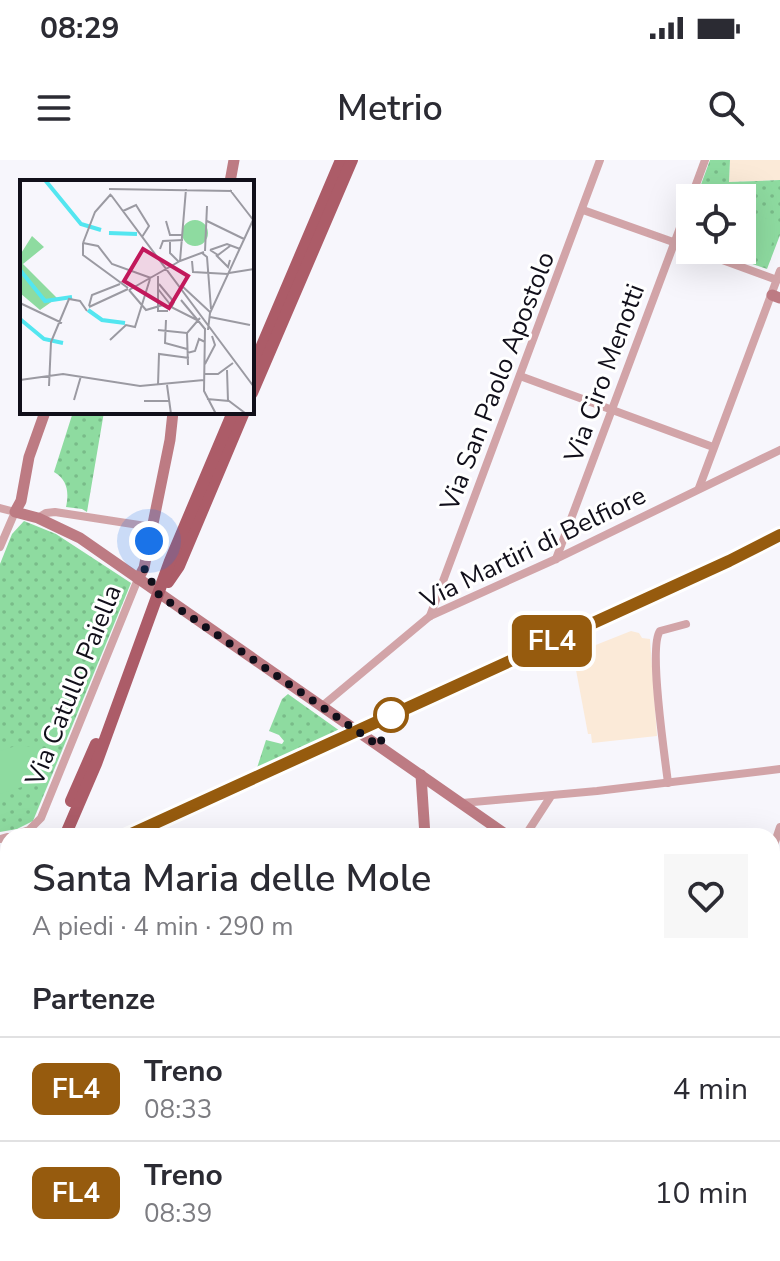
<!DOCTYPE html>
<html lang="it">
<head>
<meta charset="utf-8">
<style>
  :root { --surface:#fff; --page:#f7f7f7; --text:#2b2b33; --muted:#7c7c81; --line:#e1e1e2 }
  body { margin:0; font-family:"Nunito Sans",sans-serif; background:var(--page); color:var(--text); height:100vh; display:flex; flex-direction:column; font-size:30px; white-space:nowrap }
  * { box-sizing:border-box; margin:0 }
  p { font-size:26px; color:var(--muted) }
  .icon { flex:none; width:44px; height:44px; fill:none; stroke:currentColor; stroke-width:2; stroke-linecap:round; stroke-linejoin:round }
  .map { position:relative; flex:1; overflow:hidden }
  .details { position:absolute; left:0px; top:668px; width:780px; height:434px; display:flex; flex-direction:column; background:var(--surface); border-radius:24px 24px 0 0; box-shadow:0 8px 32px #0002 }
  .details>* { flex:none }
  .badge { padding:0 16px; border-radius:12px; font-size:28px; line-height:52px }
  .buttons { position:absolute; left:676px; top:24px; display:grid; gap:16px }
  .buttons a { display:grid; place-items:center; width:80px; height:80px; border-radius:0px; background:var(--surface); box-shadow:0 8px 32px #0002; font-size:40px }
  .you { position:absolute; width:40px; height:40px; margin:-20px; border:6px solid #fff; border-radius:50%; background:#1a73e8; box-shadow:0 0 0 12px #1a73e833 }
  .map>.badge { position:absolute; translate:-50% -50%; box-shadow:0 0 0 4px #fff }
  h2 { padding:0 32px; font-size:30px; line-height:72px }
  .round { display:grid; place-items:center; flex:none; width:84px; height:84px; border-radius:0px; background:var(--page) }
  .summary { display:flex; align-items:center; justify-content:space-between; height:136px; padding:0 32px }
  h1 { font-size:38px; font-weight:600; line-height:60px }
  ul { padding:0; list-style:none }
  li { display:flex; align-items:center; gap:24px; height:104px; padding:0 32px; border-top:2px solid var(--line) }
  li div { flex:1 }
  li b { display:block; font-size:30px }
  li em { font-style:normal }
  li .badge { min-width:88px; font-weight:700; text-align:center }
  .status { display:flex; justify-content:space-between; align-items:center; height:56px; padding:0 40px; background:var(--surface); direction:ltr }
  .status svg { height:22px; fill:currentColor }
  header { display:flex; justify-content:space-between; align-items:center; height:104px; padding:0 32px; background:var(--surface); font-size:36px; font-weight:600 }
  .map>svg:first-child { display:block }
  .education { fill:#fbead8 }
  .park { fill:url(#park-dots) }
  .pitch { fill:#8edba0 }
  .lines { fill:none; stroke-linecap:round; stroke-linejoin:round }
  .street { stroke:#d2a4a8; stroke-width:8 }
  .secondary { stroke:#bd7b83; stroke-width:11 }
  .primary { stroke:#ac5c68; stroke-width:12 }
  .rail-casing { stroke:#7b7982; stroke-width:5 }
  .rail { stroke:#fff; stroke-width:2; stroke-dasharray:6; stroke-linecap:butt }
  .line-casing { stroke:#fff; stroke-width:18 }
  .line { stroke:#965b0e; stroke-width:12 }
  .walk { stroke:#110f1a; stroke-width:8; stroke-dasharray:0 14.4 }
  .stop-dot { fill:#fff; stroke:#965b0e; stroke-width:4 }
  .labels { text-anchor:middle; stroke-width:6; stroke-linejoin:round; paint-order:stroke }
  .street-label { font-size:26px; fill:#110f1a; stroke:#fff }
  .inset-river { fill:none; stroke:#53e6f0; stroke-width:4 }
  .inset-road { fill:none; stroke:#9b9aa2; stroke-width:2 }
  .view { fill:#c2185b; fill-opacity:0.15; stroke:#c2185b; stroke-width:4 }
  .inset-edge { fill:none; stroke:#110f1a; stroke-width:4 }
</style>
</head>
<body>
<div class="status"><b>08:29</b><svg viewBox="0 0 49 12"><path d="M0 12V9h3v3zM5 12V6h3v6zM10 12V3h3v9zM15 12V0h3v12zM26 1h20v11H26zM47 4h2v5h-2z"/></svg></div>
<header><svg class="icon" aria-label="menu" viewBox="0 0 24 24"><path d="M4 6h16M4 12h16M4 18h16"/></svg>Metrio<svg class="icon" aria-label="search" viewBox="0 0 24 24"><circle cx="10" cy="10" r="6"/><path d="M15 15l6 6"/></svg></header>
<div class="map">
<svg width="780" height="1101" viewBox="0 0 780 1101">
  <defs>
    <pattern id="park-dots" width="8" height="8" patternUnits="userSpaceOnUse" patternTransform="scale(2)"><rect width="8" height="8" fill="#8edba0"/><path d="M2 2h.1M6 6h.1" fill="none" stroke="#79bb89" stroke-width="1.8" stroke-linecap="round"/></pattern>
  </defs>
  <rect width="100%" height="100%" fill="#f7f6fc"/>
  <g class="education">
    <path d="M730 0H780V20L729 22Z"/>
    <path d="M631 471 639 473 642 478 650 479 657 576 592 583 591 574H588L573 494Z"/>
  </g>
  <g class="park">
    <path d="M710 0H730L729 22 780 20V75L767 109 711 90H742V38H696Z"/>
    <path d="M73 252H104L87 352 82 349 66 347C69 333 68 320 54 312Z"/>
    <path d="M24 361 56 374 131 423 33 661 17 669 0 672V404L12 374Z"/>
    <path d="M288 534 340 571 256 611 266 580 282 584 284 581 279 575 269 571 282 539Z"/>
  </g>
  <g class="pitch">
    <path d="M756 55 779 63 766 101 743 92Z"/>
    <path d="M19 585 32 587 41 597V614L31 624 0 634V591Z"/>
    <path d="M0 936 8 940V994L0 990Z"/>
  </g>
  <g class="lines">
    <g class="street">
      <path d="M691 38 705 0"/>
      <path d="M583 50 690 88"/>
      <path d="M695 90 777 120"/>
      <path d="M520 216 713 287"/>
      <path d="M699 328 780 111"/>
      <path d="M0 348 15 352 0 387"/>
      <path d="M38 358 46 353 55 352 152 367"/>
      <path d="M556 399 690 41"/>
      <path d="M430 456 600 0"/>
      <path d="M321 547 430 456 556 399 780 290"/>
      <path d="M668 623C665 597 648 487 660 471L686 464"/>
      <path d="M462 643 597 631 780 609"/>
      <path d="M12 676 29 670 41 658 138 419"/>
      <path d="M525 676 551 636"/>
      <path d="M0 679 8 677"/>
      <path d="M772 691 780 667"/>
      <path d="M772 885 780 880"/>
      <path d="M772 1003 780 998"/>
      <path d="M651 1094 652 1101"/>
      <path d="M768 1094 769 1101"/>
      <path d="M601 1101 613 1094"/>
    </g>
    <g class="secondary">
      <path d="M230 22 234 0"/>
      <path d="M772 135 780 138"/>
      <path d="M45 252 29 297 21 341 15 352 38 358 80 378 508 676"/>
      <path d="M138 419 144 408 170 280 173 252"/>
      <path d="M421 615 425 676"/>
      <path d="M772 862 780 868"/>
      <path d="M455 1094V1101"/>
    </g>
    <g class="primary">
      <path d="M252 209 341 0"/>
      <path d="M252 233 352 0"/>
      <path d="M168 422 179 406 244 252"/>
      <path d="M71 641 96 584"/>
      <path d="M65 676 96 604 170 401 233 252"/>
      <path d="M0 802 8 785"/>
      <path d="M0 819 8 802"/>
      <path d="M0 858 8 847"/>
    </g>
    <g class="rail-casing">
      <g id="rail">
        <path d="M127 676 729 401 780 375"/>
        <path d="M0 733 8 730"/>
      </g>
    </g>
    <use href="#rail" class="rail"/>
  </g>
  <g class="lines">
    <g class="line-casing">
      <path id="line" d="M127 676 729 401 780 375"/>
    </g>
    <use href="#line" class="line"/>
    <path class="walk" d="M149 381 144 408 159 435 379 586 391 555"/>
  </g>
  <circle class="stop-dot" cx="391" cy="555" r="16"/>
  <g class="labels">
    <g class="street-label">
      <text transform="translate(604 213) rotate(-70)" y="9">Via Ciro Menotti</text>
      <text transform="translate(497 221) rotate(-69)" y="9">Via San Paolo Apostolo</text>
      <text transform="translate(533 387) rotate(-26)" y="9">Via Martiri di Belfiore</text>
      <text transform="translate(73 525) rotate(-68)" y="9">Via Catullo Paiella</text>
    </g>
  </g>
  <g transform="translate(20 20)">
    <rect width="234" height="234" fill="#f7f6fc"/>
    <path d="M162 53a13 13 0 1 1 26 0a13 13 0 1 1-26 0ZM12 56 24 67 3 84 37 118 20 130 0 113V75Z" fill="#8edba0"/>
    <path class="inset-river" d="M25 0 61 44 81 50M89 53 117 54M0 90 25 121 52 117M68 130 82 140 105 143M0 139 24 159 43 163"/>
    <path class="inset-road" d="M89 9 212 11M210 10 234 41M91 15 234 207M103 31 116 25 129 46 122 57M146 41 150 55H162M187 41 224 59M150 61V73L159 82M63 63 78 66 92 84 131 98M63 63V75L108 108M63 63 75 32 91 14M140 69 143 61 163 60M190 70 207 64 220 69M190 70 198 75 210 66M185 71 187 26M182 73 187 77 191 129M196 75 208 87 210 80M160 81 166 9M160 81 184 72M172 81 173 92 208 94M209 93 234 89M138 96V131H148M139 104 154 122 151 128M162 106 190 132M138 109 153 128 177 140M109 110 160 81M109 110 126 130 143 125M161 120 185 149M0 123 42 143M69 126 72 115 100 104M69 127 108 109M190 137 230 145M146 140 145 163 167 169M185 148 184 211 196 234M138 150 167 153M188 150 190 133 233 40M90 160 106 145 115 147 130 99M167 173 175 171 179 159 185 162M185 184 195 165 192 156M168 185 167 153 180 138M207 190 208 221M185 194H198L213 183M0 200 43 194 120 206 184 200M138 205 139 174 169 178M147 205 151 234M29 206 31 162 49 119 60 121 67 131M187 219 209 221 225 233M54 220 61 196M124 221H149"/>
    <path class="view" d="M123 69 168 96 149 128 104 101Z"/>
    <rect width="234" height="234" class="inset-edge"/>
  </g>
</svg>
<div class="buttons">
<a><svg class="icon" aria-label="locate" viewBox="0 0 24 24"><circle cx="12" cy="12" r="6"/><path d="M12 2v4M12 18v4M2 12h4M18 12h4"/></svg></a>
</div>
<div class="you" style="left:149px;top:381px"></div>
<b class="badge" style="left:552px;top:481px;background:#965b0e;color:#fff">FL4</b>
<section class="details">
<div class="summary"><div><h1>Santa Maria delle Mole</h1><p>A piedi · 4 min · 290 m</p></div><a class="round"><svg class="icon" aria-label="heart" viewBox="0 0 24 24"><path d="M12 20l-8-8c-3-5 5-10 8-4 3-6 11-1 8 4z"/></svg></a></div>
<h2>Partenze</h2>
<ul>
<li><span class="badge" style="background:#965b0e;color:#fff">FL4</span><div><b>Treno</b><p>08:33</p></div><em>4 min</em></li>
<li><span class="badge" style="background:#965b0e;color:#fff">FL4</span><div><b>Treno</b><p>08:39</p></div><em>10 min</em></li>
</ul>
</section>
</div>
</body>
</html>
